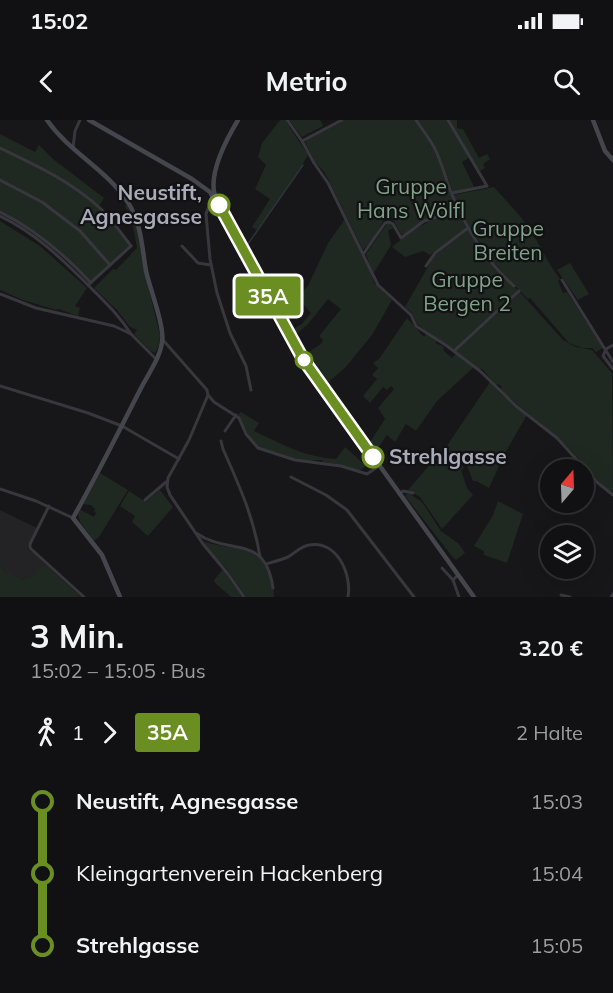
<!DOCTYPE html>
<html lang="de">
<head>
<meta charset="utf-8">
<style>
  :root { --surface:#111012; --page:#1e1e20; --text:#f1f3f6; --muted:#9c9d9f; --line:#303032 }
  body { margin:0; font-family:Mulish,sans-serif; background:var(--page); color:var(--text); height:100vh; display:flex; flex-direction:column; font-size:22px; white-space:nowrap }
  * { box-sizing:border-box; margin:0 }
  p { font-size:20px; color:var(--muted) }
  .icon { flex:none; width:33px; height:33px; fill:none; stroke:currentColor; stroke-width:2; stroke-linecap:round; stroke-linejoin:round }
  .map { position:relative; height:477px; overflow:hidden }
  .details { display:flex; flex-direction:column; background:var(--surface); flex:1 }
  .details>* { flex:none }
  .badge { padding:0 12px; border-radius:4px; font-size:21px; line-height:39px }
  .needle { width:39px; rotate:19deg }
  .fabs { position:absolute; left:540px; top:339px; display:grid; gap:12px }
  .fabs a { display:grid; place-items:center; width:54px; height:54px; border-radius:50%; background:var(--surface); box-shadow:0 6px 24px #0002,0 0 0 2px var(--line); font-size:30px }
  .map>.badge { position:absolute; translate:-50% -50%; box-shadow:0 0 0 3px #fff }
  .legs { display:flex; align-items:center; gap:9px; height:66px; padding:0 30px; font-size:20px }
  .legs p { margin-inline-start:auto }
  .overview { display:flex; align-items:center; justify-content:space-between; height:102px; padding:0 30px }
  h1 { font-size:33px; font-weight:700; line-height:45px }
  ul { padding:0 30px; list-style:none }
  li { display:flex; align-items:center; gap:21px; height:72px; font-size:22px }
  li i { display:grid; place-items:center; width:9px; height:100%; margin:0 8px; background:currentColor }
  li i::after { content:''; width:15px; height:15px; margin:-8px; border:4px solid; border-radius:50%; background:var(--surface) }
  li p { margin-inline-start:auto }
  li:first-child i { background:linear-gradient(#0000 50%,currentColor 0) }
  li:last-child i { background:linear-gradient(currentColor 50%,#0000 0) }
  .status { display:flex; justify-content:space-between; align-items:center; height:42px; padding:0 30px; background:var(--surface); direction:ltr }
  .status svg { height:16px; fill:currentColor }
  header { display:flex; justify-content:space-between; align-items:center; height:78px; padding:0 30px; background:var(--surface); font-size:27px; font-weight:700 }
  .map>svg:first-child { display:block }
  .built { fill:#232225 }
  .green { fill:#202822 }
  .lines { fill:none; stroke-linecap:round; stroke-linejoin:round }
  .stream { stroke:#2d333c; stroke-width:1.5 }
  .street { stroke:#37373d; stroke-width:3 }
  .secondary { stroke:#45464d; stroke-width:4.5 }
  .line-1-casing { stroke:#fff; stroke-width:14 }
  .line-1 { stroke:#6b8e23; stroke-width:9 }
  .stop-1-dot { fill:#fff; stroke:#6b8e23; stroke-width:3 }
  .labels { text-anchor:middle; stroke-width:4.5; stroke-linejoin:round; paint-order:stroke }
  .park-label { font-size:21px; fill:#80a288; stroke:#121113 }
  .stop-label { font-size:21px; font-weight:bold; fill:#a9abb8; stroke:#121113; text-anchor:end }
</style>
</head>
<body>
<div class="status"><b>15:02</b><svg viewBox="0 0 49 12"><path d="M0 12V9h3v3zM5 12V6h3v6zM10 12V3h3v9zM15 12V0h3v12zM26 1h20v11H26zM47 4h2v5h-2z"/></svg></div>
<header><svg class="icon" aria-label="back" viewBox="0 0 24 24"><path d="M15 5l-7 7 7 7"/></svg>Metrio<svg class="icon" aria-label="search" viewBox="0 0 24 24"><circle cx="10" cy="10" r="6"/><path d="M15 15l6 6"/></svg></header>
<div class="map">
<svg width="613" height="477" viewBox="0 0 613 477">
  <rect width="100%" height="100%" fill="#171618"/>
  <path class="built" d="M0 390 37 408 27 429 34 433 45 444 34 457 27 461 8 455 0 444Z"/>
  <g class="green">
    <path d="M280 0H285L308 35 291 63 257 110 252 107 270 79 255 69 266 45 258 37 262 23Z"/>
    <path d="M289 0H320L323 6 302 17Z"/>
    <path d="M345 0H457V8L463 9 479 38 487 34 490 39 483 44 485 48 480 51 470 37 462 42 474 67 453 72 439 34 453 80 466 108 430 135 423 131 405 137 392 127 412 111 442 94 422 101 404 114H401L391 96 387 94 374 118 363 130 325 53 315 42 305 22 306 20Z"/>
    <path d="M0 14 35 32 39 25 53 39 104 78 99 86 133 126 92 164C64 135 35 112 0 92Z"/>
    <path d="M494 67C505 80 519 93 528 107 540 124 547 142 560 159L558 161 563 173 567 172 603 228 596 232 592 228H582L569 223 530 178 528 179 509 160 490 138 470 109 453 75Z"/>
    <path d="M127 85 138 110 143 146 160 215 159 225 155 233 151 231 134 214 137 210 130 207 117 190 94 168 113 149 116 150 137 128 133 106 125 86Z"/>
    <path d="M345 99 368 145 374 163 392 180 372 215 345 248 327 263 307 233 321 224 323 220 319 216 341 189 328 179 308 204 296 214 293 209 302 204 311 193 297 177 308 166 328 123Z"/>
    <path d="M0 101 40 126 87 168 75 186 80 188 78 196 58 189 56 190 23 180 0 170Z"/>
    <path d="M387 104H390L394 108 388 110 391 125 373 154 366 134Z"/>
    <path d="M469 109 505 159 519 171 563 220 576 227 592 230 612 253 613 371 610 373C592 355 577 335 558 318 539 301 518 287 500 269L502 267 498 264 496 265 482 249 473 248 437 281 416 311 406 304 395 322 387 315 376 331 370 322 385 299 378 288 394 269 391 266 387 270 383 267 370 283 363 276 377 259 372 255 378 248 373 243 379 239 407 198 424 217 426 214 437 221 435 223 443 226 444 231 452 238 456 234 417 204 412 193 405 187 434 136Z"/>
    <path d="M570 143 589 174 578 180 557 150Z"/>
    <path d="M490 262 501 274 527 295 505 333 489 368 476 361H473L465 341 444 330Z"/>
    <path d="M241 292 259 303 254 311C282 324 304 337 336 339L345 327 366 346 359 351 342 345 323 342 322 340 299 341 258 327 248 316 238 295Z"/>
    <path d="M441 332C451 336 459 338 464 348L461 350 467 368 473 375 442 409 420 377 408 370Z"/>
    <path d="M100 353 128 370 99 417 94 421 80 402 78 394 82 387 81 390 94 397 96 393 94 391 95 389 91 385 83 384Z"/>
    <path d="M160 370 173 387 148 416 132 402 135 396 120 386 129 371 146 382Z"/>
    <path d="M407 374H410L422 382 441 411 459 424 465 433 456 440 451 435 405 376Z"/>
    <path d="M498 381 523 394 507 443 484 435V431L474 426 493 395Z"/>
    <path d="M203 421C229 431 256 422 269 454 272 461 274 470 274 477H246L226 448 209 431Z"/>
    <path d="M0 444 7 454 8 452 23 460 34 456 38 449 45 444 81 477H0Z"/>
    <path d="M223 449 242 477H231L215 463 214 460Z"/>
  </g>
  <g class="lines">
    <path class="stream" d="M248 124 303 45"/>
    <g class="street">
      <path d="M287 0 302 21 314 43 328 63 378 165 411 195 416 206 447 226 480 251 516 286 557 318 598 363 613 375"/>
      <path d="M416 0C422 9 429 18 434 27 443 44 446 62 454 79 467 110 488 143 514 166"/>
      <path d="M448 0 487 66 452 73"/>
      <path d="M302 21 342 0"/>
      <path d="M0 28C36 45 72 62 101 89 112 100 122 114 131 126L88 165"/>
      <path d="M73 28 75 11 80 0"/>
      <path d="M0 60 42 82 80 111 110 145"/>
      <path d="M215 82 209 86 206 94 210 139 217 173 230 213 246 246 251 270"/>
      <path d="M0 92C35 109 64 134 91 163"/>
      <path d="M0 96C34 112 61 138 88 165 104 181 119 195 131 214"/>
      <path d="M182 126 198 143 211 145"/>
      <path d="M364 133 385 103 389 102 393 104 401 118 424 101 459 90"/>
      <path d="M426 146 435 133 468 108"/>
      <path d="M562 160 613 242"/>
      <path d="M0 174 36 188 114 206 131 214 156 239"/>
      <path d="M163 220 207 270 208 275 214 282 239 298 246 314 258 328 295 340 341 346 367 354 379 346"/>
      <path d="M606 229 603 236 613 249"/>
      <path d="M606 229 613 225"/>
      <path d="M454 231 519 171"/>
      <path d="M0 266 88 293 122 306 179 339"/>
      <path d="M208 275 189 320 168 358 167 367 170 375 203 424 228 454 244 477"/>
      <path d="M225 311 236 295"/>
      <path d="M221 321 223 329C239 365 254 398 260 437"/>
      <path d="M291 357 326 375 347 390 414 477"/>
      <path d="M0 369 36 381 73 398"/>
      <path d="M399 374 403 371 413 373"/>
      <path d="M145 380 166 362"/>
      <path d="M49 386 30 424V428L84 477"/>
      <path d="M196 413C229 436 265 413 273 468"/>
      <path d="M266 444C273 442 281 440 288 437 295 433 301 426 309 425 337 420 352 454 348 477"/>
      <path d="M442 448 453 460"/>
      <path d="M458 455 453 460 459 477"/>
      <path d="M561 475 570 477"/>
      <path d="M611 477 613 474"/>
    </g>
    <g class="secondary">
      <path d="M47 0C69 32 106 49 127 81 141 101 142 127 146 151 150 169 165 207 162 222 160 239 146 257 139 272 117 315 96 357 73 398L102 435 120 477"/>
      <path d="M89 0 192 59 210 72 303 239 474 477"/>
      <path d="M593 0 605 31 613 40"/>
      <path d="M215 76C208 53 226 20 238 0"/>
    </g>
  </g>
  <g class="lines">
    <g class="line-1-casing">
      <path id="line-1" d="M219 85 303 239 373 337"/>
    </g>
    <use href="#line-1" class="line-1"/>
  </g>
  <g class="stop-1-dot">
    <circle cx="219" cy="85" r="10"/>
    <circle cx="304" cy="240" r="8"/>
    <circle cx="373" cy="337" r="10"/>
  </g>
  <g class="labels">
    <g class="park-label">
      <text x="411" y="74">Gruppe<tspan x="411" dy="24">Hans Wölfl</tspan></text>
      <text x="508" y="116">Gruppe<tspan x="508" dy="24">Breiten</tspan></text>
      <text x="467" y="167">Gruppe<tspan x="467" dy="24">Bergen 2</tspan></text>
    </g>
    <g class="stop-label">
      <text x="202" y="80">Neustift,<tspan x="202" dy="24">Agnesgasse</tspan></text>
      <text x="389" y="344" text-anchor="start">Strehlgasse</text>
    </g>
  </g>
</svg>
<div class="fabs">
<a><svg class="needle" viewBox="-14 -14 28 28"><path d="M0-13l5 13h-10z" fill="#e53935"/><path d="M0 13l5-13h-10z" fill="#9c9d9f"/></svg></a>
<a><svg class="icon" aria-label="layers" viewBox="0 0 24 24"><path d="M12 4l9 5-9 5-9-5zM3 14l9 5 9-5"/></svg></a>
</div>
<b class="badge" style="left:268px;top:176px;background:#6b8e23;color:#fff">35A</b>
</div>
<section class="details">
<div class="overview"><div><h1>3 Min.</h1><p>15:02 – 15:05 · Bus</p></div><b>3.20 €</b></div>
<div class="legs"><svg class="icon" aria-label="walk" viewBox="0 0 24 24"><circle cx="13" cy="4" r="2"/><path d="M13 8l-2 6 4 7M11 14l-3 7M7 12l3-4h3l4 4"/></svg>1<svg class="icon" aria-label="forward" viewBox="0 0 24 24"><path d="M9 5l7 7-7 7"/></svg><b class="badge" style="background:#6b8e23;color:#fff">35A</b><p>2 Halte</p></div>
<ul>
<li><i style="color:#6b8e23"></i><b>Neustift, Agnesgasse</b><p>15:03</p></li>
<li><i style="color:#6b8e23"></i><span>Kleingartenverein Hackenberg</span><p>15:04</p></li>
<li><i style="color:#6b8e23"></i><b>Strehlgasse</b><p>15:05</p></li>
</ul>
</section>
</body>
</html>
